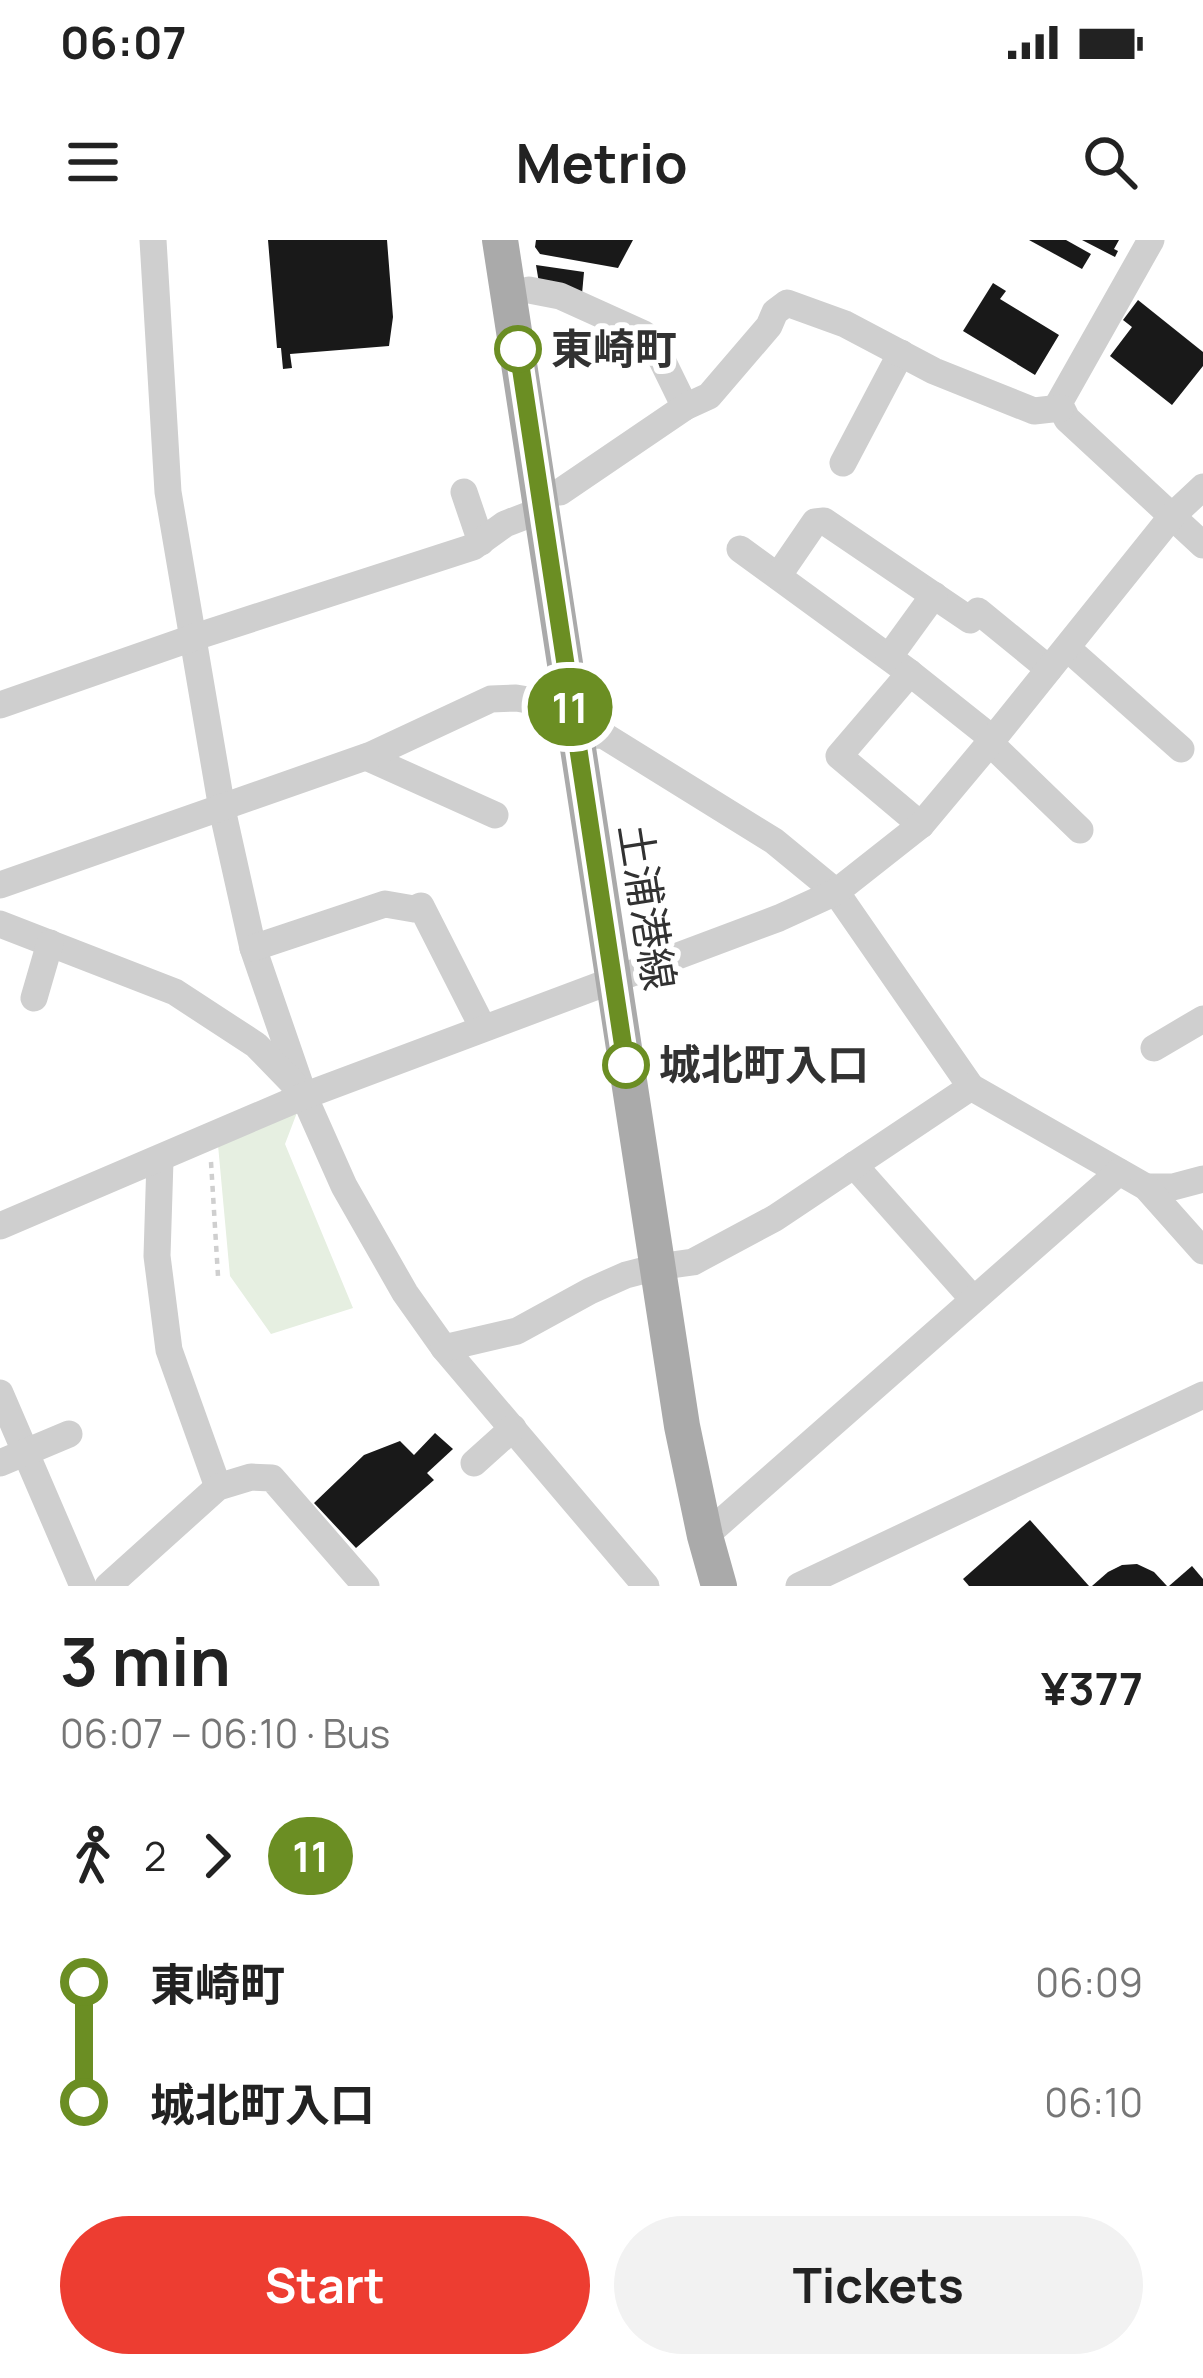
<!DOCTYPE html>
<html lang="en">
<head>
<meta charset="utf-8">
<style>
  :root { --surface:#fff; --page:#f2f2f2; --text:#222; --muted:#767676; --accent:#ed3d31 }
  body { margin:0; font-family:Manrope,"Noto Sans JP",sans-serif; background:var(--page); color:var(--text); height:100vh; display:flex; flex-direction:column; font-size:45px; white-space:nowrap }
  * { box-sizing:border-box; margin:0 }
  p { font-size:39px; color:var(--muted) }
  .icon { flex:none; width:66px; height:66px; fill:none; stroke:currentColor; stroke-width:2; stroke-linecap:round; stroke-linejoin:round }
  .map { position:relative; height:1346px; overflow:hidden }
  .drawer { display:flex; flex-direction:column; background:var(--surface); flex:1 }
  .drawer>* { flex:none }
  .badge { padding:0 24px; border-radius:39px; font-size:42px; line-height:78px }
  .map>.badge { position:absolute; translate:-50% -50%; box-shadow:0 0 0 6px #fff }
  .legs { display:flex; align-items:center; gap:18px; height:132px; padding:0 60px; font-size:39px }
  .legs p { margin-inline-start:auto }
  .overview { display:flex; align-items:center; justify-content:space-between; height:204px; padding:0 60px }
  h1 { font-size:66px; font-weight:700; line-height:90px }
  .action { display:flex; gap:24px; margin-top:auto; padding:24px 60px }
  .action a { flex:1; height:138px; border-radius:72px; background:var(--accent); color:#fff; font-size:48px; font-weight:700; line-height:138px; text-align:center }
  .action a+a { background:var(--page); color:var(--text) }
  ul { padding:0 60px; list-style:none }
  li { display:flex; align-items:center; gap:42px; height:120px; font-size:45px }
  li i { display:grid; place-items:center; width:18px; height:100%; margin:0 15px; background:currentColor }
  li i::after { content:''; width:30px; height:30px; margin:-15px; border:9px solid; border-radius:50%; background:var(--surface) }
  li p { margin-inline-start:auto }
  li:first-child i { background:linear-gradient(#0000 50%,currentColor 0) }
  li:last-child i { background:linear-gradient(currentColor 50%,#0000 0) }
  .status { display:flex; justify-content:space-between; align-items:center; height:84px; padding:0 60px; background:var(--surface); direction:ltr }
  .status svg { height:33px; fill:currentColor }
  header { display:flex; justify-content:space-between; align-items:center; height:156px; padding:0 60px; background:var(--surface); font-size:54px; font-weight:700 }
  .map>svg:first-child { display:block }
  .green { fill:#e6efe1 }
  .building { fill:#191919 }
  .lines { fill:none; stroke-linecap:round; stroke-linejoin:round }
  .path { stroke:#cfcfcf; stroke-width:4.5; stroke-dasharray:6 6; stroke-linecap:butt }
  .minor { stroke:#cfcfcf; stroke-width:27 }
  .major { stroke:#aaa; stroke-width:36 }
  .line-1-casing { stroke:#fff; stroke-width:27 }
  .line-1 { stroke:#6b8e23; stroke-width:18 }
  .stop-1-dot { fill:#fff; stroke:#6b8e23; stroke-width:6 }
  .labels { text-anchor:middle; stroke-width:12; stroke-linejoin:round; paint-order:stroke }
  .stop-label { font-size:42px; font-weight:bold; fill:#323232; stroke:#fff; text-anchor:start }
  .street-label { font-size:42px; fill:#323232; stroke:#fff }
</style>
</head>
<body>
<div class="status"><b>06:07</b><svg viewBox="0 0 49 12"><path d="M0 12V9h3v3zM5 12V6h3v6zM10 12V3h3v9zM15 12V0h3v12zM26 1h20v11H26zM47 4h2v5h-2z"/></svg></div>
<header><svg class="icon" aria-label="menu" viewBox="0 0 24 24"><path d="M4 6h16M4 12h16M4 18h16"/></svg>Metrio<svg class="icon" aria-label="search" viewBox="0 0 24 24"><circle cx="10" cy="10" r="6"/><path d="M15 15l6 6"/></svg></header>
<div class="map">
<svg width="1203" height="1346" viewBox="0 0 1203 1346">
  <rect width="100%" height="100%" fill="#fff"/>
  <path class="green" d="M298 870 285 904 353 1068 271 1094 230 1036 218 905Z"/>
  <g class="building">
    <path d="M268 0H387L393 77 389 106 290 114 292 128 283 129 281 108H277Z"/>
    <path d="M536 0H633L618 28 540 14 535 7Z"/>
    <path d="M1029 0H1066L1091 14 1082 29Z"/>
    <path d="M1082 0H1119L1114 9 1118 11 1115 17Z"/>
    <path d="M536 25 584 32 582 54 539 43Z"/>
    <path d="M993 43 1006 51 1000 59 1059 95 1035 135 963 91Z"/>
    <path d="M1138 60 1203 112V126L1172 165 1110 116 1132 87 1123 80Z"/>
    <path d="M435 1193 453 1209 427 1233 434 1240 356 1308 314 1263 364 1215 400 1201 414 1215Z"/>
    <path d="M1030 1280 1089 1346H969L963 1339Z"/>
    <path d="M1137 1324 1154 1332 1167 1346H1092L1108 1332 1122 1325Z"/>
    <path d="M1192 1326 1203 1339V1346H1169Z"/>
  </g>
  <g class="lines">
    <path class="path" d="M211 922 218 1036"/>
    <g class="minor">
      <path d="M153 0 168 252 222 569 253 708 304 856 344 946 405 1053 444 1108 646 1346"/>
      <path d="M1151 0 1059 163 1067 179 1203 305"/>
      <path d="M529 50 560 56 644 94 662 120 685 167"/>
      <path d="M843 223 901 113"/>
      <path d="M464 252 481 302"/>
      <path d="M560 252 685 167 709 156 769 86 775 72 787 63 845 84 934 131 1034 171 1061 168"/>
      <path d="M740 309 910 433 993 499"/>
      <path d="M778 336 815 282 824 281 970 380 978 371 1049 429"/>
      <path d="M1067 408 1181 509"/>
      <path d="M889 417 934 355"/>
      <path d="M910 433 839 516 921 585"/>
      <path d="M0 465 195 397 473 307 505 284 544 269"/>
      <path d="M575 496 603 495 774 601 836 652 971 847"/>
      <path d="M990 503 1080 590"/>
      <path d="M366 517 495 575"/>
      <path d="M0 645 371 515 491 459 516 458 570 467"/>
      <path d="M0 684 175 752 256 805 293 843"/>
      <path d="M253 708 385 664 414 669 421 666 483 788"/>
      <path d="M34 758 50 703"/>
      <path d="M1154 808 1203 779"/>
      <path d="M160 920 157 1016 169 1110 218 1247"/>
      <path d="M854 925 973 1059"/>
      <path d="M1146 947H1173L1203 939"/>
      <path d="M0 986 304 856 779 678 836 652 921 585 993 499 1172 276 1203 247"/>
      <path d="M444 1108 517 1091 590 1051 626 1035 657 1027 693 1022 775 978 971 847 1146 947 1203 1011"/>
      <path d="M0 1153 83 1346"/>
      <path d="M0 1223 69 1194"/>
      <path d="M474 1223 513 1188"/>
      <path d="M705 1296 1119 932"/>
      <path d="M108 1346 218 1247 251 1237 272 1238 366 1346"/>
      <path d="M799 1346 1203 1155"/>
    </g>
    <path class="major" d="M500 0 682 1186 705 1296 719 1346"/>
  </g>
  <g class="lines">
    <g class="line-1-casing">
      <path id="line-1" d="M518 109 626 825"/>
    </g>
    <use href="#line-1" class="line-1"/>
  </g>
  <g class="stop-1-dot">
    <circle cx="518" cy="109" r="21"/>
    <circle cx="626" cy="825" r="21"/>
  </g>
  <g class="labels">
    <g class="stop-label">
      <text x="551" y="124">東崎町</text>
      <text x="659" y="840">城北町入口</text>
    </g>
    <g class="street-label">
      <text transform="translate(647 667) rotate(81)" y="15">土浦港線</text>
    </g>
  </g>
</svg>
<b class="badge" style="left:570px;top:467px;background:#6b8e23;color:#fff">11</b>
</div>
<section class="drawer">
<div class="overview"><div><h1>3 min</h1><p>06:07 – 06:10 · Bus</p></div><b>¥377</b></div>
<div class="legs"><svg class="icon" aria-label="walk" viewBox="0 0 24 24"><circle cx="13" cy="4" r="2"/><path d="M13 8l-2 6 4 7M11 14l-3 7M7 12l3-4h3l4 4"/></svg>2<svg class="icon" aria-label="forward" viewBox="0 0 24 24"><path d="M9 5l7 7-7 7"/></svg><b class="badge" style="background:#6b8e23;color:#fff">11</b></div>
<ul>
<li><i style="color:#6b8e23"></i><b>東崎町</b><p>06:09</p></li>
<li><i style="color:#6b8e23"></i><b>城北町入口</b><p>06:10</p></li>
</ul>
<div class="action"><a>Start</a><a>Tickets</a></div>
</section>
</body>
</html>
